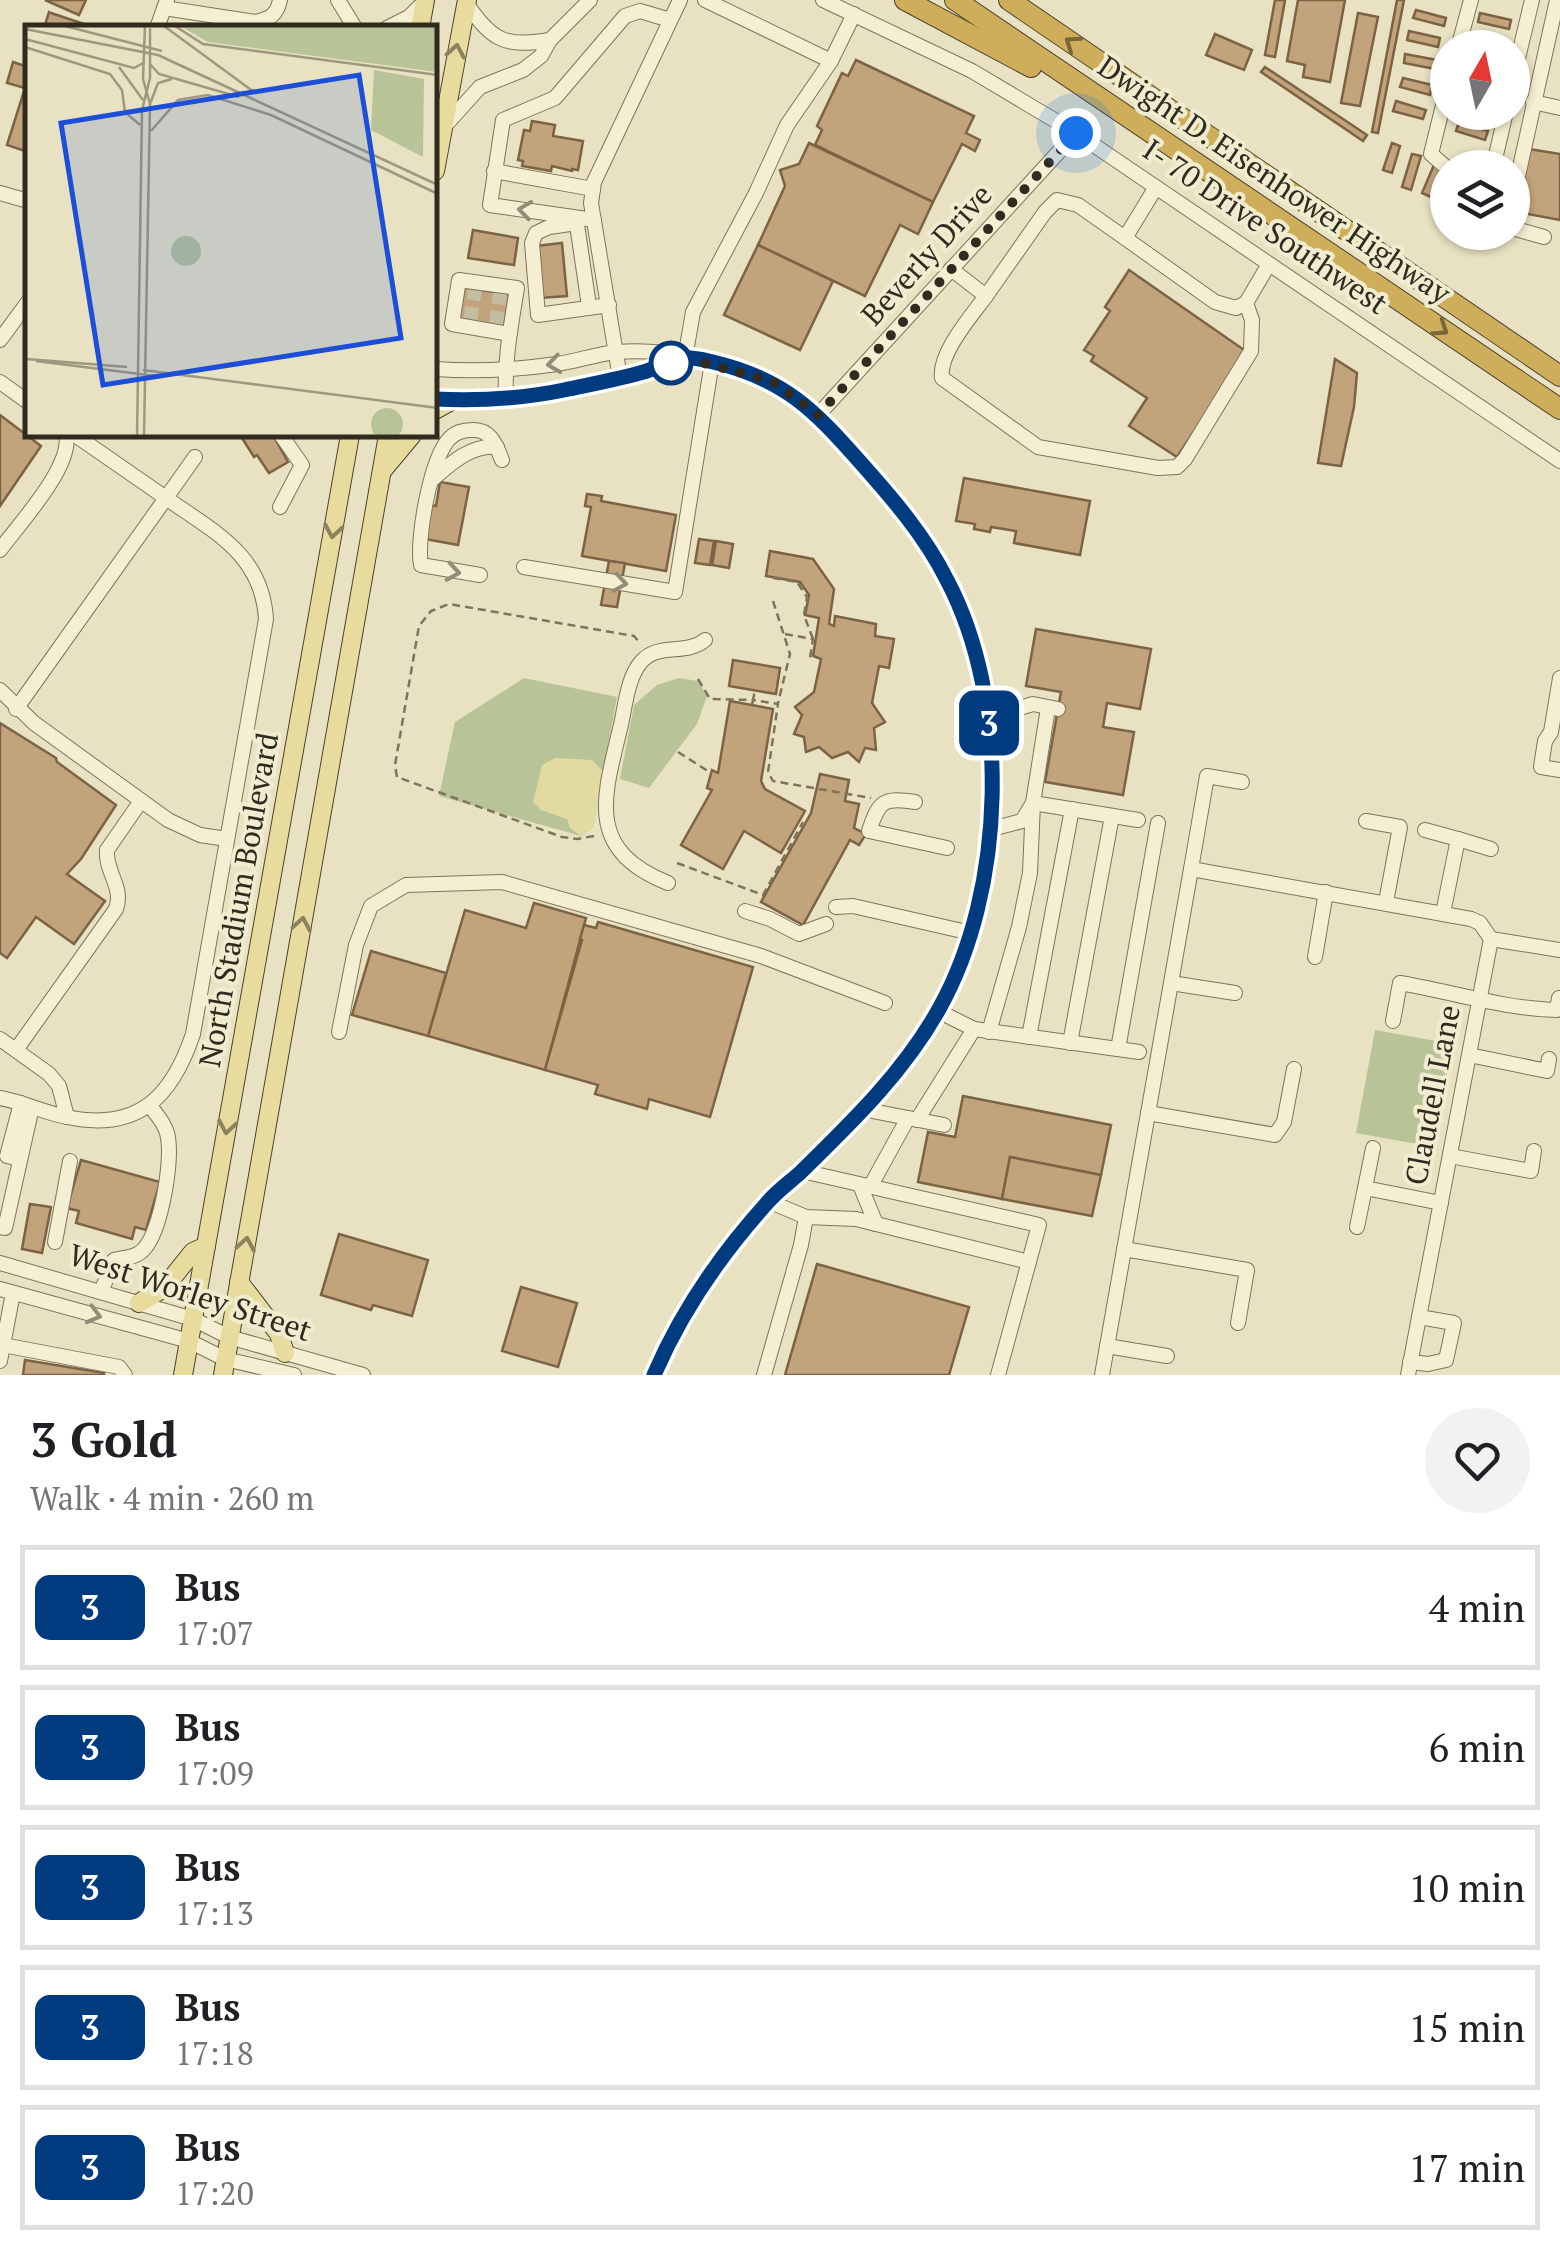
<!DOCTYPE html>
<html lang="en">
<head>
<meta charset="utf-8">
<style>
  :root { --surface:#fff; --page:#f2f2f2; --text:#202124; --muted:#757577; --line:#e0e0e0 }
  body { margin:0; font-family:"PT Serif",serif; background:var(--page); color:var(--text); height:100vh; display:flex; flex-direction:column; font-size:38px; white-space:nowrap }
  * { box-sizing:border-box; margin:0 }
  p { font-size:32px; color:var(--muted) }
  .icon { flex:none; width:55px; height:55px; fill:none; stroke:currentColor; stroke-width:2; stroke-linecap:round; stroke-linejoin:round }
  .map { position:relative; height:1375px; overflow:hidden }
  .panel { display:flex; flex-direction:column; background:var(--surface); flex:1 }
  .panel>* { flex:none }
  .badge { padding:0 20px; border-radius:15px; font-size:35px; line-height:65px }
  .needle { width:65px; rotate:9deg }
  .controls { position:absolute; left:1430px; top:30px; display:grid; gap:20px }
  .controls a { display:grid; place-items:center; width:100px; height:100px; border-radius:50%; background:var(--surface); box-shadow:0 2px 8px #0004; font-size:50px }
  .you { position:absolute; width:50px; height:50px; margin:-25px; border:8px solid #fff; border-radius:50%; background:#1a73e8; box-shadow:0 0 0 15px #1a73e833 }
  .map>.badge { position:absolute; translate:-50% -50%; box-shadow:0 0 0 5px #fff }
  .round { display:grid; place-items:center; flex:none; width:105px; height:105px; border-radius:52px; background:var(--page) }
  .head { display:flex; align-items:center; justify-content:space-between; height:170px; padding:0 30px }
  h1 { font-size:48px; font-weight:700; line-height:75px }
  ul { padding:0; list-style:none }
  li { display:flex; align-items:center; gap:30px; height:125px; margin:0 20px 15px; padding:0 10px; border:5px solid var(--line); border-radius:0px }
  li div { flex:1 }
  li b { display:block; font-size:38px }
  li em { font-style:normal }
  li .badge { min-width:110px; font-weight:700; text-align:center }
  .map>svg:first-child { display:block }
  .green { fill:#b8c497 }
  .sand { fill:#e1daa1 }
  .building { fill:#c2a47c; stroke:#7b6344; stroke-width:2.5 }
  .lines { fill:none; stroke-linecap:round; stroke-linejoin:round }
  .minor-tunnel { stroke:#c3bda1; stroke-width:14; stroke-dasharray:14 7; stroke-linecap:butt }
  .minor-casing { stroke:#7f745b; stroke-width:16 }
  .major-casing { stroke:#4d422f; stroke-width:20 }
  .highway-casing { stroke:#4d422f; stroke-width:22 }
  .path { stroke:#7f745b; stroke-width:2.5; stroke-dasharray:8 5; stroke-linecap:butt }
  .minor { stroke:#f4efd3; stroke-width:14 }
  .major { stroke:#e7dc9d; stroke-width:18 }
  .highway { stroke:#ceae5b; stroke-width:20 }
  .oneway { stroke:#786539 }
  .oneway2 { stroke:#8c835e }
  .oneway3 { stroke:#928c78 }
  .line-casing { stroke:#fff; stroke-width:22 }
  .line { stroke:#003b80; stroke-width:15 }
  .walk { stroke:#312a1e; stroke-width:10; stroke-dasharray:0 18 }
  .stop-dot { fill:#fff; stroke:#003b80; stroke-width:5 }
  .labels { text-anchor:middle; stroke-width:8; stroke-linejoin:round; paint-order:stroke }
  .street-label { font-size:30px; fill:#312a1e; stroke:#f0ecd0 }
  .inset-road { fill:none; stroke:#9f9880; stroke-width:2.5 }
  .view { fill:#1d4ed8; fill-opacity:0.15; stroke:#1d4ed8; stroke-width:5 }
  .inset-edge { fill:none; stroke:#312a1e; stroke-width:5 }
</style>
</head>
<body>
<div class="map">
<svg width="1560" height="1375" viewBox="0 0 1560 1375">
  <rect width="100%" height="100%" fill="#e8e2c2"/>
  <g class="green">
    <path d="M524 678 617 697 593 828 581 836 439 796 455 722Z"/>
    <path d="M679 678 698 681 707 696 697 724 649 788 620 779 634 705 657 685Z"/>
    <path d="M1375 1030 1453 1044 1434 1147 1356 1133Z"/>
  </g>
  <path class="sand" d="M555 758 592 760 604 772 593 828 581 836 570 828 567 819 541 810 533 802 542 765Z"/>
  <g class="building">
    <path d="M45 0H86L79 15Z"/>
    <path d="M1275 0H1285L1275 57 1265 55Z"/>
    <path d="M1298 0H1345L1330 82 1303 77 1305 65 1287 61Z"/>
    <path d="M1397 0H1404L1378 133 1372 132Z"/>
    <path d="M1416 10 1446 18 1444 26 1413 18Z"/>
    <path d="M49 12 51 13 96 28H44Z"/>
    <path d="M1358 13 1378 17 1360 106 1341 103Z"/>
    <path d="M1480 13 1511 20 1509 29 1478 22Z"/>
    <path d="M1409 31 1440 38 1438 47 1407 40Z"/>
    <path d="M1215 34 1252 50 1244 70 1206 55Z"/>
    <path d="M1405 54 1437 60 1435 69 1404 63Z"/>
    <path d="M856 60 974 116 966 133 980 140 975 151 962 144 933 202 815 145 822 130 817 126 842 73 848 76Z"/>
    <path d="M13 62 28 67V152L7 145 25 88 7 83Z"/>
    <path d="M1265 67 1367 135 1363 141 1261 72Z"/>
    <path d="M1403 78 1432 85 1430 95 1400 87Z"/>
    <path d="M1396 101 1426 110 1423 119 1393 111Z"/>
    <path d="M532 121 555 125 553 136 583 141 578 170 572 169V171L552 166 551 171 522 166 523 161 518 160 524 130 530 131Z"/>
    <path d="M1459 122 1488 131 1485 140 1456 131Z"/>
    <path d="M809 143 933 202 918 234 900 225 865 296 758 245 785 186 780 170 799 164Z"/>
    <path d="M1392 143 1400 146 1392 173 1383 170Z"/>
    <path d="M1529 149 1560 154V220L1517 212Z"/>
    <path d="M1412 154 1421 156 1411 190 1402 187Z"/>
    <path d="M1434 165 1443 169 1431 197 1422 193Z"/>
    <path d="M473 230 518 238 514 265 468 258Z"/>
    <path d="M562 243 567 296 540 298 535 246Z"/>
    <path d="M758 245 833 281 800 350 724 315Z"/>
    <path d="M1129 270 1247 352 1177 457 1129 426 1147 398 1091 361 1094 356 1084 350 1110 311 1105 307Z"/>
    <path d="M463 287 511 295 506 327 457 319Z"/>
    <path d="M1335 359 1357 373 1354 407 1341 466 1318 463Z"/>
    <path d="M0 415 41 446 0 506Z"/>
    <path d="M244 435H273L288 462 269 473 257 455 254 457 242 438Z"/>
    <path d="M964 478 1090 501 1080 555 1014 543 1016 531 991 527 990 532 974 529 975 524 956 521Z"/>
    <path d="M440 482 469 487 458 545 425 539 422 503 436 506Z"/>
    <path d="M587 494 602 496 601 501 676 515 666 571 582 556 591 507 585 506Z"/>
    <path d="M699 539 714 541 710 565 695 563Z"/>
    <path d="M716 541 733 544 729 568 712 565Z"/>
    <path d="M770 551 813 559 834 589 829 624 834 626 835 616 876 624 875 636 894 639 889 668 879 666 872 703 885 722 874 728 876 750 865 748 859 762 848 752 832 758 819 747 806 752 804 737 794 734 802 715 795 707 814 692 821 659 813 656 819 618 805 615 809 595 800 582 766 576Z"/>
    <path d="M609 561 625 563 617 607 601 605Z"/>
    <path d="M1036 629 1151 649 1140 709 1107 703 1103 727 1134 732 1123 795 1045 782 1061 692 1026 686Z"/>
    <path d="M733 660 780 668 776 694 729 686Z"/>
    <path d="M730 701 773 709 761 781 765 789 805 811 781 853 744 831 723 869 681 845 712 790 707 788 712 770 718 773Z"/>
    <path d="M0 723 56 758 57 762 116 805 81 859 67 874 105 901 74 944 36 917 7 958 0 953Z"/>
    <path d="M820 774 849 780 845 801 859 804 854 828 866 834 859 845 850 840 803 925 761 902 811 813Z"/>
    <path d="M534 903 586 918 545 1070 428 1036 465 910 526 928Z"/>
    <path d="M598 922 753 967 710 1117 649 1099 647 1109 595 1094 598 1085 545 1070 582 940 580 939 584 925 596 928Z"/>
    <path d="M371 951 446 973 428 1036 352 1015Z"/>
    <path d="M963 1096 1111 1125 1101 1175 1010 1157 1002 1199 918 1182 928 1132 955 1137Z"/>
    <path d="M1010 1157 1101 1175 1092 1216 1002 1199Z"/>
    <path d="M81 1160 160 1182 146 1230 135 1227 132 1239 76 1223 79 1211 67 1208Z"/>
    <path d="M30 1204 51 1207 42 1253 22 1249Z"/>
    <path d="M339 1234 428 1260 412 1316 373 1305 371 1310 321 1295Z"/>
    <path d="M817 1264 969 1307 949 1375H785Z"/>
    <path d="M521 1287 577 1303 558 1367 502 1351Z"/>
    <path d="M25 1360 104 1373V1375H23Z"/>
  </g>
  <g class="lines">
    <g class="minor-tunnel">
      <path d="M470 321 475 289"/>
      <path d="M496 325 500 293"/>
    </g>
    <g class="minor-casing">
      <g id="minor">
        <path d="M338 0 355 28"/>
        <path d="M705 0 831 61"/>
        <path d="M823 0 972 71 1076 133 1560 461"/>
        <path d="M466 3C492 40 504 48 550 40"/>
        <path d="M164 8 255 22C270 19 277 15 280 0"/>
        <path d="M157 28 167 0"/>
        <path d="M387 28 409 17 425 1"/>
        <path d="M1458 48 1471 0"/>
        <path d="M1512 83 1532 0"/>
        <path d="M1448 85 1431 154 1448 169"/>
        <path d="M1533 102 1560 108"/>
        <path d="M443 128 480 87 523 70 541 56 550 40 590 0"/>
        <path d="M1493 168 1506 112"/>
        <path d="M494 171 593 189"/>
        <path d="M1156 187 1125 238 1215 302 1236 308 1246 303 1269 264"/>
        <path d="M0 193 28 201"/>
        <path d="M1512 203 1557 0"/>
        <path d="M576 218 589 306"/>
        <path d="M594 220 490 205 503 120 555 98 625 16 640 11 670 20"/>
        <path d="M577 223 549 227 536 233 532 243 538 315 609 305"/>
        <path d="M1512 228 1544 237"/>
        <path d="M951 269 986 296 1045 212 1057 200 1078 205 1125 238"/>
        <path d="M986 296C972 315 938 354 942 378L1038 447 1158 468 1177 467 1185 459 1251 351 1252 320 1246 303"/>
        <path d="M0 340 28 302"/>
        <path d="M685 358 693 312 756 193 787 125 831 61 854 14"/>
        <path d="M435 369C476 372 516 370 557 364 577 361 597 354 617 352 666 348 722 361 767 379 806 394 836 435 863 465 895 501 927 538 948 582 1010 705 1008 889 939 1010 903 1072 856 1116 806 1167 793 1179 778 1190 767 1203 721 1255 681 1312 654 1375"/>
        <path d="M620 378 591 203 594 182 680 0"/>
        <path d="M0 382 28 402"/>
        <path d="M435 399C519 402 600 387 680 359"/>
        <path d="M506 399C504 361 511 326 517 288L459 280 452 324 510 334"/>
        <path d="M818 415 1076 133"/>
        <path d="M433 479C451 463 472 444 497 447"/>
        <path d="M280 507 302 465 281 435"/>
        <path d="M0 550C19 524 73 466 66 435"/>
        <path d="M524 567 675 592 712 362"/>
        <path d="M480 575 421 565C416 540 431 456 450 438 456 432 465 430 472 430 491 429 496 445 502 460"/>
        <path d="M1560 678 1551 732 1545 741 1541 767 1560 770"/>
        <path d="M0 690 34 723 168 820 200 835 227 839"/>
        <path d="M16 709 166 498 75 435"/>
        <path d="M989 717 1033 704 1058 709"/>
        <path d="M915 802C883 797 879 801 869 831L947 848"/>
        <path d="M1366 821 1400 827 1386 902"/>
        <path d="M992 829 1022 821 1033 803 1138 820"/>
        <path d="M1425 830 1458 839 1443 913"/>
        <path d="M1458 839 1491 849"/>
        <path d="M1191 869 1207 776 1242 782"/>
        <path d="M668 883C586 850 603 799 620 729 625 709 627 678 641 662 658 642 686 656 705 640"/>
        <path d="M836 907 853 906 971 933"/>
        <path d="M745 911 770 919 799 934 826 924"/>
        <path d="M1491 939 1560 950"/>
        <path d="M1315 957 1326 892"/>
        <path d="M1171 983 1235 993"/>
        <path d="M938 1011 974 1029"/>
        <path d="M1393 1021 1400 983C1452 992 1506 1009 1557 1010L1559 998"/>
        <path d="M339 1032 356 945 371 906 406 885 502 882 761 956 885 1003"/>
        <path d="M989 1032 1019 927 1030 873 1033 803 1048 708"/>
        <path d="M1029 1037 1072 809"/>
        <path d="M0 1039 49 1074 59 1086 67 1117"/>
        <path d="M1070 1043 1112 816"/>
        <path d="M1118 1049 1158 823"/>
        <path d="M16 1050 116 909C124 887 105 872 107 850L141 801"/>
        <path d="M1469 1055 1547 1071 1549 1059"/>
        <path d="M0 1098C23 1102 45 1113 67 1117 138 1132 172 1097 193 1034L266 619C262 554 214 532 166 498L195 457"/>
        <path d="M862 1109 944 1125"/>
        <path d="M1148 1113 1275 1135 1284 1122 1294 1069"/>
        <path d="M917 1120 974 1029 1139 1052"/>
        <path d="M1373 1148 1365 1188 1441 1203"/>
        <path d="M1450 1156 1531 1171 1534 1151"/>
        <path d="M20 1159 7 1156 21 1103"/>
        <path d="M802 1171 1039 1225 998 1375"/>
        <path d="M860 1185 876 1224"/>
        <path d="M870 1187 908 1118"/>
        <path d="M768 1201 806 1217 856 1219 1029 1262"/>
        <path d="M0 1227 5 1228 32 1107"/>
        <path d="M1357 1227 1365 1188"/>
        <path d="M55 1242 70 1161"/>
        <path d="M1124 1249 1247 1270 1238 1323"/>
        <path d="M0 1263 193 1319 229 1337 363 1375"/>
        <path d="M0 1289 189 1341 225 1359 294 1375"/>
        <path d="M101 1292 114 1260C126 1257 136 1258 144 1249 161 1231 174 1157 167 1133 164 1122 156 1114 150 1106"/>
        <path d="M3 1345 119 1367 125 1375"/>
        <path d="M1107 1346 1167 1356"/>
        <path d="M0 1361 13 1293"/>
        <path d="M1410 1362 1428 1364 1446 1360 1454 1323 1419 1317"/>
        <path d="M764 1375 801 1245 806 1217"/>
        <path d="M1102 1375 1191 869 1471 919 1480 923 1491 939 1408 1375"/>
      </g>
    </g>
    <g class="major-casing">
      <g id="major">
        <path d="M420 28 425 0"/>
        <path d="M435 171 467 0"/>
        <path d="M435 410 453 400"/>
        <path d="M382 471 412 435"/>
        <path d="M239 1282 279 1334 285 1353"/>
        <path d="M139 1303 164 1288 193 1252 206 1246"/>
        <path d="M183 1375 350 435"/>
        <path d="M223 1375 388 435"/>
      </g>
    </g>
    <g class="highway-casing">
      <g id="highway">
        <path d="M905 0 1031 67"/>
        <path d="M955 0 1560 409"/>
        <path d="M1009 0 1560 376"/>
      </g>
    </g>
    <g class="path">
      <path d="M773 578 797 582 807 597 804 615 813 639"/>
      <path d="M773 601 790 654 778 703"/>
      <path d="M785 634 813 639 810 658"/>
      <path d="M698 679 710 699 753 700 755 690"/>
      <path d="M752 705 753 700 778 704 768 772 773 781 871 798"/>
      <path d="M678 752 711 773"/>
      <path d="M594 836 577 839 562 837 397 777 395 765 419 626 431 611 449 604 634 636 639 642"/>
      <path d="M677 863 763 895 803 822"/>
    </g>
    <use href="#minor" class="minor"/>
    <use href="#major" class="major"/>
    <use href="#highway" class="highway"/>
  </g>
  <defs><path id="oneway-chevron" d="M-2-3.5L2.5 0L-2 3.5" fill="none" stroke-width="1.6" stroke-linecap="round" stroke-linejoin="round" transform="scale(2.5)"/></defs>
  <g class="oneway">
    <use href="#oneway-chevron" transform="translate(1072 43) rotate(-145)"/>
    <use href="#oneway-chevron" transform="translate(1441 329) rotate(34)"/>
  </g>
  <g class="oneway2">
    <use href="#oneway-chevron" transform="translate(456 51) rotate(-80)"/>
    <use href="#oneway-chevron" transform="translate(333 531) rotate(100)"/>
    <use href="#oneway-chevron" transform="translate(302 924) rotate(-80)"/>
    <use href="#oneway-chevron" transform="translate(227 1127) rotate(100)"/>
    <use href="#oneway-chevron" transform="translate(246 1244) rotate(-80)"/>
  </g>
  <g class="oneway3">
    <use href="#oneway-chevron" transform="translate(525 210) rotate(-172)"/>
    <use href="#oneway-chevron" transform="translate(554 364) rotate(172)"/>
    <use href="#oneway-chevron" transform="translate(453 572) rotate(9)"/>
    <use href="#oneway-chevron" transform="translate(620 583) rotate(9)"/>
    <use href="#oneway-chevron" transform="translate(94 1315) rotate(15)"/>
  </g>
  <g class="lines">
    <g class="line-casing">
      <path id="line" d="M435 399C479 401 521 399 564 390 592 384 620 379 647 371 658 367 671 360 683 358 692 357 704 360 713 362 785 379 814 410 861 463 893 499 925 536 947 580 1011 701 1006 890 939 1009 904 1072 852 1122 801 1172 790 1182 777 1191 767 1203 721 1254 681 1312 654 1375"/>
    </g>
    <use href="#line" class="line"/>
    <path class="walk" d="M671 363 685 358 772 381 818 415 1076 133"/>
  </g>
  <circle class="stop-dot" cx="671" cy="363" r="20"/>
  <g class="labels">
    <g class="street-label">
      <text transform="translate(1274 180) rotate(34)" y="10">Dwight D. Eisenhower Highway</text>
      <text transform="translate(1265 227) rotate(34)" y="10">I- 70 Drive Southwest</text>
      <text transform="translate(927 255) rotate(-48)" y="10">Beverly Drive</text>
      <text transform="translate(239 900) rotate(-80)" y="10">North Stadium Boulevard</text>
      <text transform="translate(1433 1095) rotate(-79)" y="10">Claudell Lane</text>
      <text transform="translate(190 1293) rotate(18)" y="10">West Worley Street</text>
    </g>
  </g>
  <g transform="translate(25 25)">
    <rect width="412" height="412" fill="#e8e2c2"/>
    <path d="M155 1H412V47L183 17ZM349 45 399 54 398 132 346 105ZM146 226a15 15 0 1 1 30 0a15 15 0 1 1-30 0ZM346 399a16 16 0 1 1 32 0a16 16 0 1 1-32 0Z" fill="#b8c497"/>
    <path class="inset-road" d="M40 1 137 26M139 1 229 67M150 1 178 19 413 50M0 4 133 30 413 160M0 14 109 43 120 37M0 22 85 49 97 65 100 87 115 100M125 39 134 49 214 72M94 42 118 75M125 79 133 58 147 54M126 106 153 75 183 70 246 90 413 169M2 334 102 342M11 336 139 352M118 345 413 383M112 412 117 85 125 53V3M119 412 125 79 118 54 120 1"/>
    <path class="view" d="M334 50 376 313 78 360 36 98Z"/>
    <rect width="412" height="412" class="inset-edge"/>
  </g>
</svg>
<div class="controls">
<a><svg class="needle" viewBox="-14 -14 28 28"><path d="M0-13l5 13h-10z" fill="#e53935"/><path d="M0 13l5-13h-10z" fill="#757577"/></svg></a>
<a><svg class="icon" aria-label="layers" viewBox="0 0 24 24"><path d="M12 4l9 5-9 5-9-5zM3 14l9 5 9-5"/></svg></a>
</div>
<div class="you" style="left:1076px;top:133px"></div>
<b class="badge" style="left:989px;top:723px;background:#003b80;color:#fff">3</b>
</div>
<section class="panel">
<div class="head"><div><h1>3 Gold</h1><p>Walk · 4 min · 260 m</p></div><a class="round"><svg class="icon" aria-label="heart" viewBox="0 0 24 24"><path d="M12 20l-8-8c-3-5 5-10 8-4 3-6 11-1 8 4z"/></svg></a></div>
<ul>
<li><span class="badge" style="background:#003b80;color:#fff">3</span><div><b>Bus</b><p>17:07</p></div><em>4 min</em></li>
<li><span class="badge" style="background:#003b80;color:#fff">3</span><div><b>Bus</b><p>17:09</p></div><em>6 min</em></li>
<li><span class="badge" style="background:#003b80;color:#fff">3</span><div><b>Bus</b><p>17:13</p></div><em>10 min</em></li>
<li><span class="badge" style="background:#003b80;color:#fff">3</span><div><b>Bus</b><p>17:18</p></div><em>15 min</em></li>
<li><span class="badge" style="background:#003b80;color:#fff">3</span><div><b>Bus</b><p>17:20</p></div><em>17 min</em></li>
</ul>
</section>
</body>
</html>
